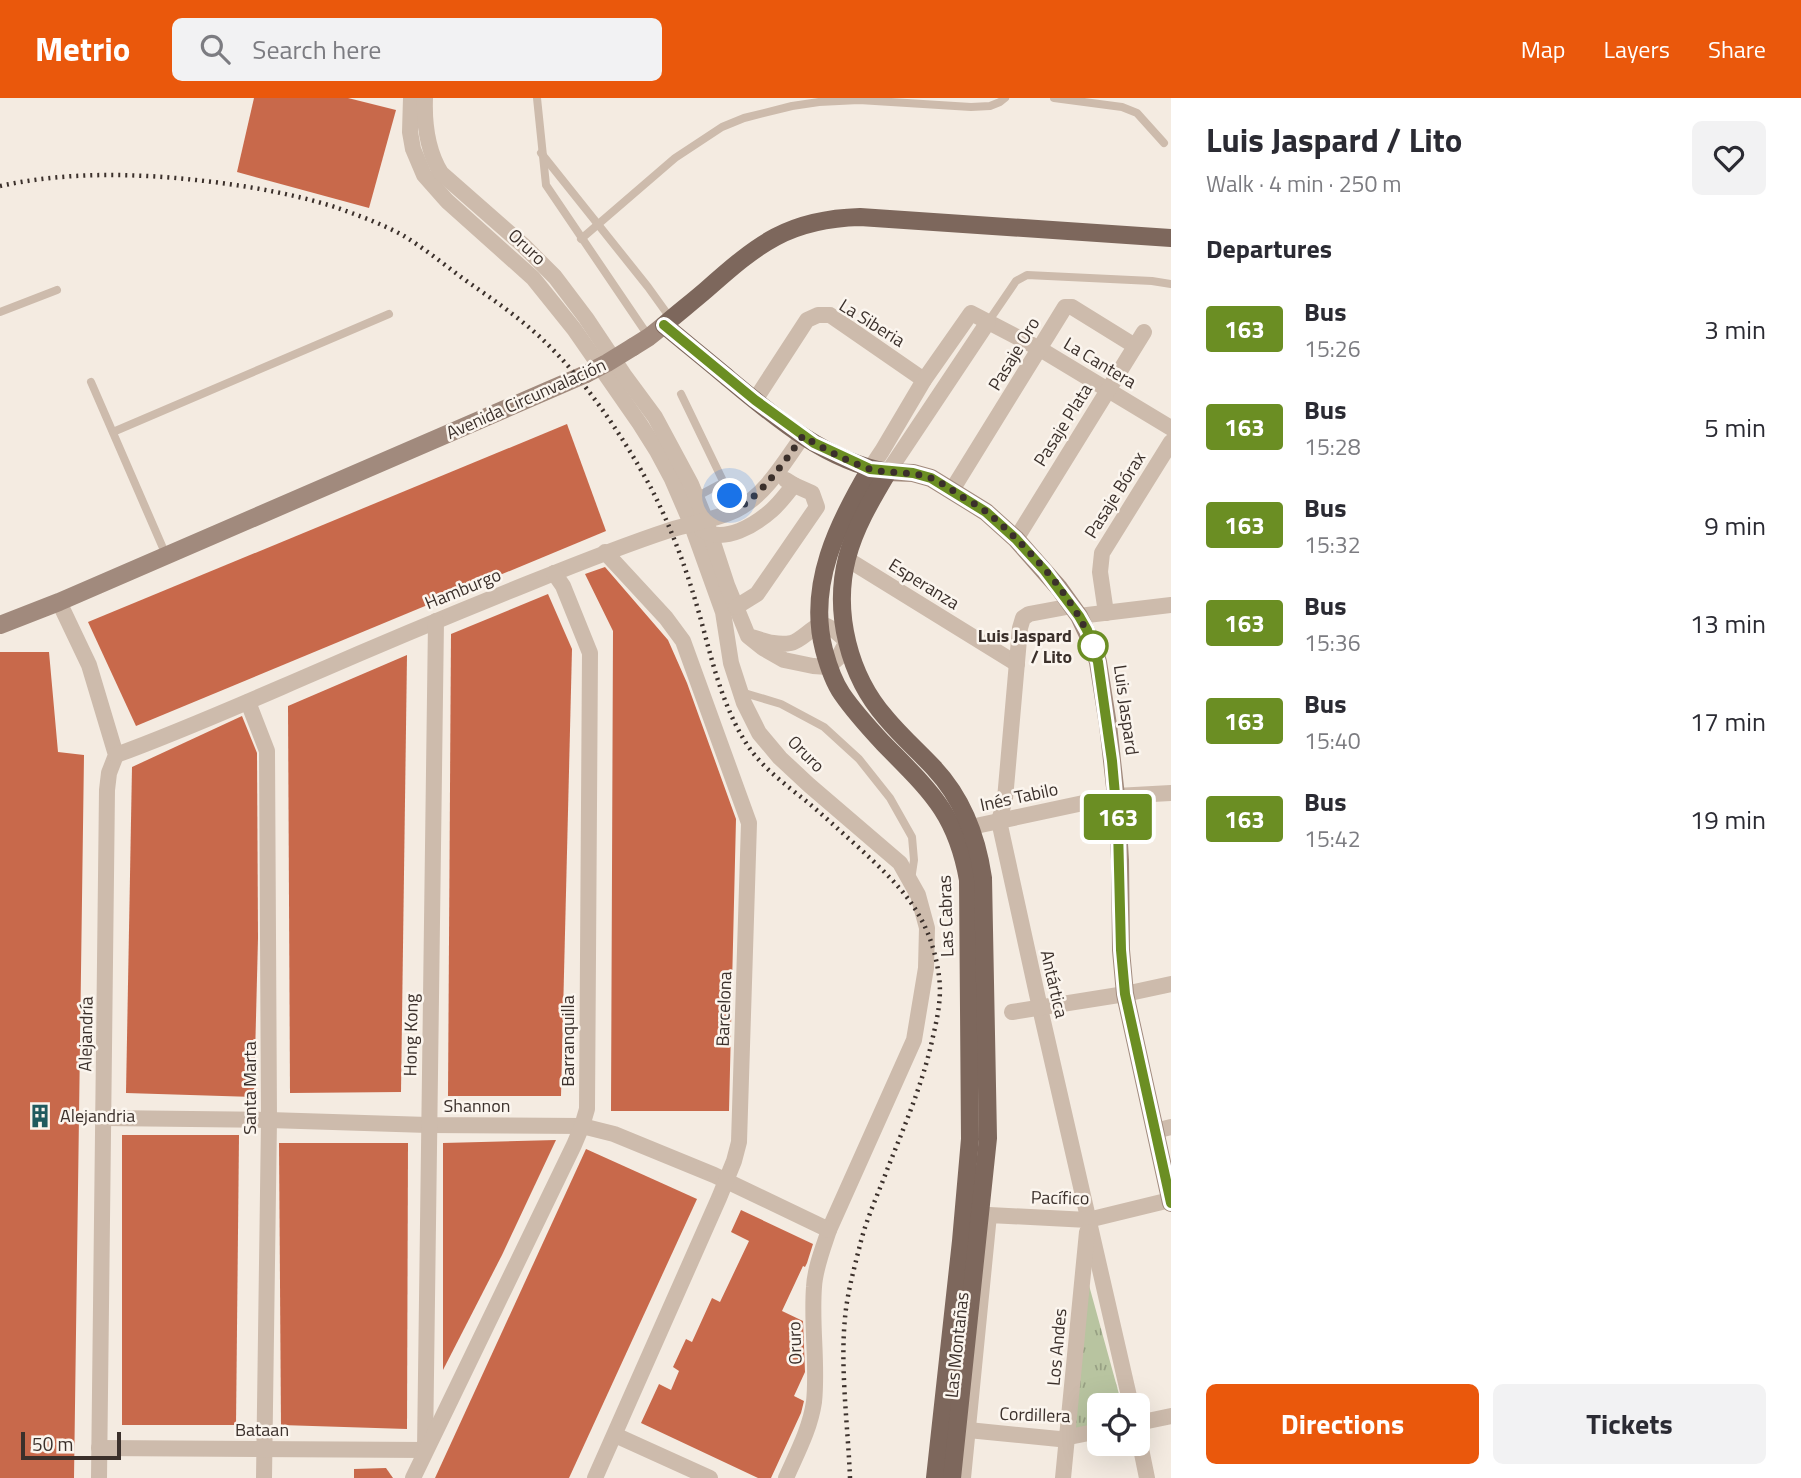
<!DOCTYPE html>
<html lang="en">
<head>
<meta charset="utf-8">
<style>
  :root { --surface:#fff; --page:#f2f2f3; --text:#2b2b33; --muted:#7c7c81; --accent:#ea580c }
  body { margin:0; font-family:"Titillium Web",sans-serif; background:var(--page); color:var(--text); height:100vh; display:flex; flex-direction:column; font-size:26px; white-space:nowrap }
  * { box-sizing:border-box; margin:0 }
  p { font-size:23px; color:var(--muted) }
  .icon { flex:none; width:38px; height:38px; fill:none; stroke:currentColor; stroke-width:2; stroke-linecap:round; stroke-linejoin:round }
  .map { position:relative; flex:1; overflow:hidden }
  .panel { display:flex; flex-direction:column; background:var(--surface); width:630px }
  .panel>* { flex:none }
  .badge { padding:0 14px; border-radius:5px; font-size:24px; line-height:46px }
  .controls { position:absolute; left:1087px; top:1295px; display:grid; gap:14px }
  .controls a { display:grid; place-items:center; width:63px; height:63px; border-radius:10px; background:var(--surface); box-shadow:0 7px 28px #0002; font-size:35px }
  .scale { position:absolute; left:21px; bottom:18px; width:100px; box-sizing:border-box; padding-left:7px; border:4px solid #3b302b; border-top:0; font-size:19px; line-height:24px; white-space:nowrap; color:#3b302b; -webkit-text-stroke:5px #fbf5ee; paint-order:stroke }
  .you { position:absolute; width:35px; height:35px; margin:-18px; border:5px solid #fff; border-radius:50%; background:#1a73e8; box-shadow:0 0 0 10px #1a73e833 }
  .map>.badge { position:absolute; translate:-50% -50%; box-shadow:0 0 0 4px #fff }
  h2 { padding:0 35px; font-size:26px; line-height:63px }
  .round { display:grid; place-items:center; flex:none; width:74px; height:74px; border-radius:10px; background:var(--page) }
  .head { display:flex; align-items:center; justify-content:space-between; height:119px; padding:0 35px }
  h1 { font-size:33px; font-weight:700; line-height:52px }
  .button { display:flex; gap:14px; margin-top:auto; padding:14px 35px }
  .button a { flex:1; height:80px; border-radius:10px; background:var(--accent); color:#fff; font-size:28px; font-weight:700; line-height:80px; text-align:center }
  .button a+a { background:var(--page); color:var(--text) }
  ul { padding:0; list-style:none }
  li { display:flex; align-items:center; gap:21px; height:98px; padding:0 35px }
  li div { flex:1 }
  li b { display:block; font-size:26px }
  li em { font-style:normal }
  li .badge { min-width:77px; font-weight:700; text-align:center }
  header { display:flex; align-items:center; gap:42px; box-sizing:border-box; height:98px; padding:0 35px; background:var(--accent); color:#fff }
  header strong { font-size:33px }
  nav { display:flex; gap:38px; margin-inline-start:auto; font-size:24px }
  .search { width:490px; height:63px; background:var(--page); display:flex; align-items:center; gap:18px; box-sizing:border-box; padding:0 24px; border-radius:10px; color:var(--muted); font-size:26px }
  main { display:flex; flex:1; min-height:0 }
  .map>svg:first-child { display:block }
  .grass { fill:url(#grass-tufts) }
  .building { fill:#c8694b }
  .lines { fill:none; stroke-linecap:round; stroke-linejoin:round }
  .lane { stroke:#cdbbac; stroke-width:8 }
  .street { stroke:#cdbbac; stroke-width:16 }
  .secondary { stroke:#a18a7d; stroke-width:18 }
  .primary { stroke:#7d675c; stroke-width:18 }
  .rail { stroke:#3b302b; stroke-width:4.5; stroke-dasharray:2 5; stroke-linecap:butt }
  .secondary-bridge { stroke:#a18a7d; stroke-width:18 }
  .line-casing { stroke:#fff; stroke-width:16 }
  .line { stroke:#6b8e23; stroke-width:10 }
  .walk { stroke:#3b302b; stroke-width:7; stroke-dasharray:0 12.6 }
  .stop-dot { fill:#fff; stroke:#6b8e23; stroke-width:3.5 }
  .labels { text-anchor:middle; stroke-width:5; stroke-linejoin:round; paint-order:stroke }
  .street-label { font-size:18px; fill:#3b302b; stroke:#fbf5ee }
  .stop-label { font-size:18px; font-weight:bold; fill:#3b302b; stroke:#fbf5ee; text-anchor:end }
  .poi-label { font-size:18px; fill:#3b302b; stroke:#fbf5ee; text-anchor:start }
</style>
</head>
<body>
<header>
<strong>Metrio</strong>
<div class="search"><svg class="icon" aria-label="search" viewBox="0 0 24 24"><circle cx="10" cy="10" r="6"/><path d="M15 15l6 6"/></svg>Search here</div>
<nav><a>Map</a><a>Layers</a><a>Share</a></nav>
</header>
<main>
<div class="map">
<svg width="1171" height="1380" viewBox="0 0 1171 1380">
  <defs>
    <pattern id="grass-tufts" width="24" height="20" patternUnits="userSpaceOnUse" patternTransform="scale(1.75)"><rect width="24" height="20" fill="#b8c4a0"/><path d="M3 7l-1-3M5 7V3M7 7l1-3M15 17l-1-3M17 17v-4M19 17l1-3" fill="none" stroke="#97a083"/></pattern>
  </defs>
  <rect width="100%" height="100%" fill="#f4ebe1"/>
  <path class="grass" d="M1087 1180 1122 1307H1099V1324L1075 1332Z"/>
  <g class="building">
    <path d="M254 0H348L396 12 369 110 237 74Z"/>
    <path d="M567 326 606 433 136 628 88 524Z"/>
    <path d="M605 469 668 542 687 585 736 721 729 1013H611L613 533 585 476Z"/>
    <path d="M548 496 572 551 561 998H448L451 536Z"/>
    <path d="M0 554H49L58 654 84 657 74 1380H0Z"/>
    <path d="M407 557 401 994 290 995 288 608Z"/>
    <path d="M242 618 257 655 258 840 254 999 126 995 132 669Z"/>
    <path d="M122 1037H239L236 1327H122Z"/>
    <path d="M556 1042 502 1157 443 1272V1045Z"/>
    <path d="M279 1045H408L407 1331 281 1327Z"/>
    <path d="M586 1051 697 1101 569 1380H435Z"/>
    <path d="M741 1112 813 1146 807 1165 805 1169 803 1168 782 1213 803 1223 805 1274 794 1298 804 1303 801 1315 771 1380H758L641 1325 659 1286 671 1292 679 1273 673 1269 686 1241 692 1244 712 1200 720 1204 749 1143 731 1134Z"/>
    <path d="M386 1370 393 1380H354V1371Z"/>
  </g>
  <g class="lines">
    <g class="lane">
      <path d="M537 0 546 87 649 239"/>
      <path d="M1054 0 1122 9 1137 15 1164 45"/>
      <path d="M541 55 648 189 671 221"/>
      <path d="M581 141 675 60 722 29 744 20 792 8 819 4 859 2 971 9 990 8 1000 4 1005 0"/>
      <path d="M0 214 57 192"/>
      <path d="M988 224 1016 183 1027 177 1152 183 1171 186"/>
      <path d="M91 284 166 457"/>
      <path d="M681 296 737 412"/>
      <path d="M113 334 389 216"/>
      <path d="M696 399 724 384"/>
      <path d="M741 594 781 606 824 629 859 661 890 700 912 739 914 762 911 782"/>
    </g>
    <g class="street">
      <path d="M411 0 410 34 413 51 424 77 447 103 533 180 574 231 640 326 657 353 672 381 691 425 723 514 731 565 744 605 759 635 780 660 809 687 900 765 918 797 927 830 926 870 914 942 829 1132C823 1150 815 1170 814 1189 811 1228 818 1266 814 1304 810 1331 797 1355 786 1380"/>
      <path d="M425 0C424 26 427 52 441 75L523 147 555 179 586 220 624 277 655 319 691 386 706 423 727 487 748 538 763 550 784 562 813 568 828 569 838 560 847 543C840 538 833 529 824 527 815 525 802 543 791 545 776 548 762 542 748 538"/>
      <path d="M755 302 807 222 818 217H830L924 282"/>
      <path d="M870 371 882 353 924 282 971 215 1040 251 1171 330"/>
      <path d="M888 374 988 224"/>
      <path d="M952 392 1065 209H1072L1135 248"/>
      <path d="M702 432C725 446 755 427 772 412 780 405 787 395 794 387L786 382"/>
      <path d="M1016 441 1144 234"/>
      <path d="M847 461 1017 566"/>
      <path d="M59 504 89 567 116 657 109 675 107 692 99 1380"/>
      <path d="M1072 508 1029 516 1023 520 1020 530 1005 701 999 723 1040 910 1131 1307"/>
      <path d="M736 509 757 496 817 409 812 395 794 387"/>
      <path d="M1106 515 1100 474 1102 455 1171 344"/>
      <path d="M1079 518 1171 507"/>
      <path d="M248 604 267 653 269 1022 264 1380"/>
      <path d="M116 657C182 633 247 604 312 576 383 545 455 515 527 486 574 467 621 448 670 432 692 425 715 422 736 412 766 397 784 364 803 338"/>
      <path d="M971 729 1116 698 1171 695"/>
      <path d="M1012 914 1125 896 1171 886"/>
      <path d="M104 1020 269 1022 428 1027 582 1028 614 1036 714 1077 829 1132"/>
      <path d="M1155 1033 1171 1029"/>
      <path d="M1138 1325 1171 1318"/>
      <path d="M968 1332 1059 1341 1099 1333"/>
      <path d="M1138 1336 1147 1380"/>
      <path d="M615 1337 710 1380"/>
      <path d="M99 1350 425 1352 436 523"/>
      <path d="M413 1380 574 1047 582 1028 587 1011 590 555 563 488 554 475"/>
      <path d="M595 1380 719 1100 734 1063 739 1044 749 725 683 543 666 520 605 454"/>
      <path d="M963 1380 989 1117 1088 1122 1170 1102"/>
      <path d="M1063 1380 1087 1134"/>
    </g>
    <g class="secondary">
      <path d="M633 249 649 239 664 227"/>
      <path d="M888 374 913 375 931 380 986 414 1016 441 1059 490 1079 518 1093 548 1098 564 1108 627 1116 698 1120 762 1121 852 1125 896 1171 1105"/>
      <path d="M0 527 59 504 586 276"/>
    </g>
    <g class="primary">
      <path d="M870 371C838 425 807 487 824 552 828 567 833 583 842 596 853 612 870 631 883 645 929 692 956 714 968 782L970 1041 961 1143 935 1380"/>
      <path d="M952 1380 988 1040 983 780C977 739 963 701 934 670 918 653 901 638 886 620 849 578 833 515 847 460 855 429 872 401 888 374 824 363 771 316 722 275 703 259 683 243 664 227 678 215 692 204 706 192 758 146 788 121 860 119L1171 140"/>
    </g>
    <path class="rail" d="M0 88C64 74 132 75 196 82 243 87 290 95 335 109 357 117 383 126 404 138 425 151 445 167 465 182 491 200 517 218 540 239 583 279 623 338 651 390 668 423 682 459 693 495 709 545 717 599 746 645 761 669 785 686 806 703 823 717 839 732 856 747 900 788 930 815 939 878 942 901 937 921 932 943 921 992 900 1038 882 1085 874 1105 865 1126 860 1147 854 1171 847 1196 845 1220 840 1270 848 1329 850 1380"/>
    <path class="secondary-bridge" d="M586 276 607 265 633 249"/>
  </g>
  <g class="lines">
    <g class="line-casing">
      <path id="line" d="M664 227 755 302 814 345 870 371 913 375 931 380 986 414 1016 441 1045 473 1079 518 1087 532 1098 564 1112 663 1118 730 1121 852 1125 896 1171 1105"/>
    </g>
    <use href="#line" class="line"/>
    <path class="walk" d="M730 398 737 412C767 390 781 368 803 338 822 350 848 364 870 371 889 376 909 373 928 379 940 383 950 391 961 398 969 403 979 408 988 415 1028 449 1074 498 1093 548"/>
  </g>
  <defs>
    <g id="building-bare" transform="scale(1.89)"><path d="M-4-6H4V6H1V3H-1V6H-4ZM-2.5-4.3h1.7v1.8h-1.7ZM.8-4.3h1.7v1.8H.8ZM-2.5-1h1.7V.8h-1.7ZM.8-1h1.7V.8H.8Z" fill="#1f5a5e" stroke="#fbf5ee" stroke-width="2.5" paint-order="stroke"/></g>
  </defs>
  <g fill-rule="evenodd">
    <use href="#building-bare" x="40" y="1018"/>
  </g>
  <circle class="stop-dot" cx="1093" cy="548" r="14"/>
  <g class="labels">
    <g class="street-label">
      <text transform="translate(527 149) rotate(43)" y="6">Oruro</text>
      <text transform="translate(872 225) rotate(32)" y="6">La Siberia</text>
      <text transform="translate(1014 256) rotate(-59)" y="6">Pasaje Oro</text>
      <text transform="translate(1100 265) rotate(31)" y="6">La Cantera</text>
      <text transform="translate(526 301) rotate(-24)" y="6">Avenida Circunvalación</text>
      <text transform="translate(1063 327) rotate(-58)" y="6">Pasaje Plata</text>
      <text transform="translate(1115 397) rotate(-58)" y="6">Pasaje Bórax</text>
      <text transform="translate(924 486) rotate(32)" y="6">Esperanza</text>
      <text transform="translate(463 491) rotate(-22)" y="6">Hamburgo</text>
      <text transform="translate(1126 612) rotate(82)" y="6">Luis Jaspard</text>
      <text transform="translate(806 656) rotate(45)" y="6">Oruro</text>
      <text transform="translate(1019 699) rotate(-12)" y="6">Inés Tabilo</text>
      <text transform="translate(946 818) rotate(-92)" y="6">Las Cabras</text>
      <text transform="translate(1054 886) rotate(77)" y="6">Antártica</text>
      <text transform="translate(724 911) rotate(-88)" y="6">Barcelona</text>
      <text transform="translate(86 936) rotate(-89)" y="6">Alejandría</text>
      <text transform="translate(411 937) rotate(-89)" y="6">Hong Kong</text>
      <text transform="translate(568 943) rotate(-90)" y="6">Barranquilla</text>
      <text transform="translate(250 990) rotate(-90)" y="6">Santa Marta</text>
      <text x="477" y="1014">Shannon</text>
      <text transform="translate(1060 1100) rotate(1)" y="6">Pacífico</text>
      <text transform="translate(795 1245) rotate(-92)" y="6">Oruro</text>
      <text transform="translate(957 1247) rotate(-84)" y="6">Las Montañas</text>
      <text transform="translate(1057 1249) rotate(-85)" y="6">Los Andes</text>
      <text transform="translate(1035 1317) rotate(2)" y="6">Cordillera</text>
      <text x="262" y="1338">Bataan</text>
    </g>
    <g class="stop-label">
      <text x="1072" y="544">Luis Jaspard<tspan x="1072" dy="21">/ Lito</tspan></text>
    </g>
    <g class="poi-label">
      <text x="60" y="1024">Alejandria</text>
    </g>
  </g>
</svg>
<div class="controls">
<a><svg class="icon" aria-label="locate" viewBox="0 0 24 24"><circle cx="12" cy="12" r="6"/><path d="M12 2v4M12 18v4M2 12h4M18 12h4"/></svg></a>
</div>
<div class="scale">50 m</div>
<div class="you" style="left:730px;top:398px"></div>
<b class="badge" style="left:1118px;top:719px;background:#6b8e23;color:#fff">163</b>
</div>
<section class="panel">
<div class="head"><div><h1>Luis Jaspard / Lito</h1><p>Walk · 4 min · 250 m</p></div><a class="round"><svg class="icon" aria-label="heart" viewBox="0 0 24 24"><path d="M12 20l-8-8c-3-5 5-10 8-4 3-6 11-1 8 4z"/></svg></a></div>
<h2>Departures</h2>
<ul>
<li><span class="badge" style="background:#6b8e23;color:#fff">163</span><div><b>Bus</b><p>15:26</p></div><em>3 min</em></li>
<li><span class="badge" style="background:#6b8e23;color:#fff">163</span><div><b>Bus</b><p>15:28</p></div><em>5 min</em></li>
<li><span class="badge" style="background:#6b8e23;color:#fff">163</span><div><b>Bus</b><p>15:32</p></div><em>9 min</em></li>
<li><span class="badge" style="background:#6b8e23;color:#fff">163</span><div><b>Bus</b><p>15:36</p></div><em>13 min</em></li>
<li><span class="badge" style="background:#6b8e23;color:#fff">163</span><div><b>Bus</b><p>15:40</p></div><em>17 min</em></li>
<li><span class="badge" style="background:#6b8e23;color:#fff">163</span><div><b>Bus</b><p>15:42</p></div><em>19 min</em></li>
</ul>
<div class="button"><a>Directions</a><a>Tickets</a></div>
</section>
</main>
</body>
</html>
